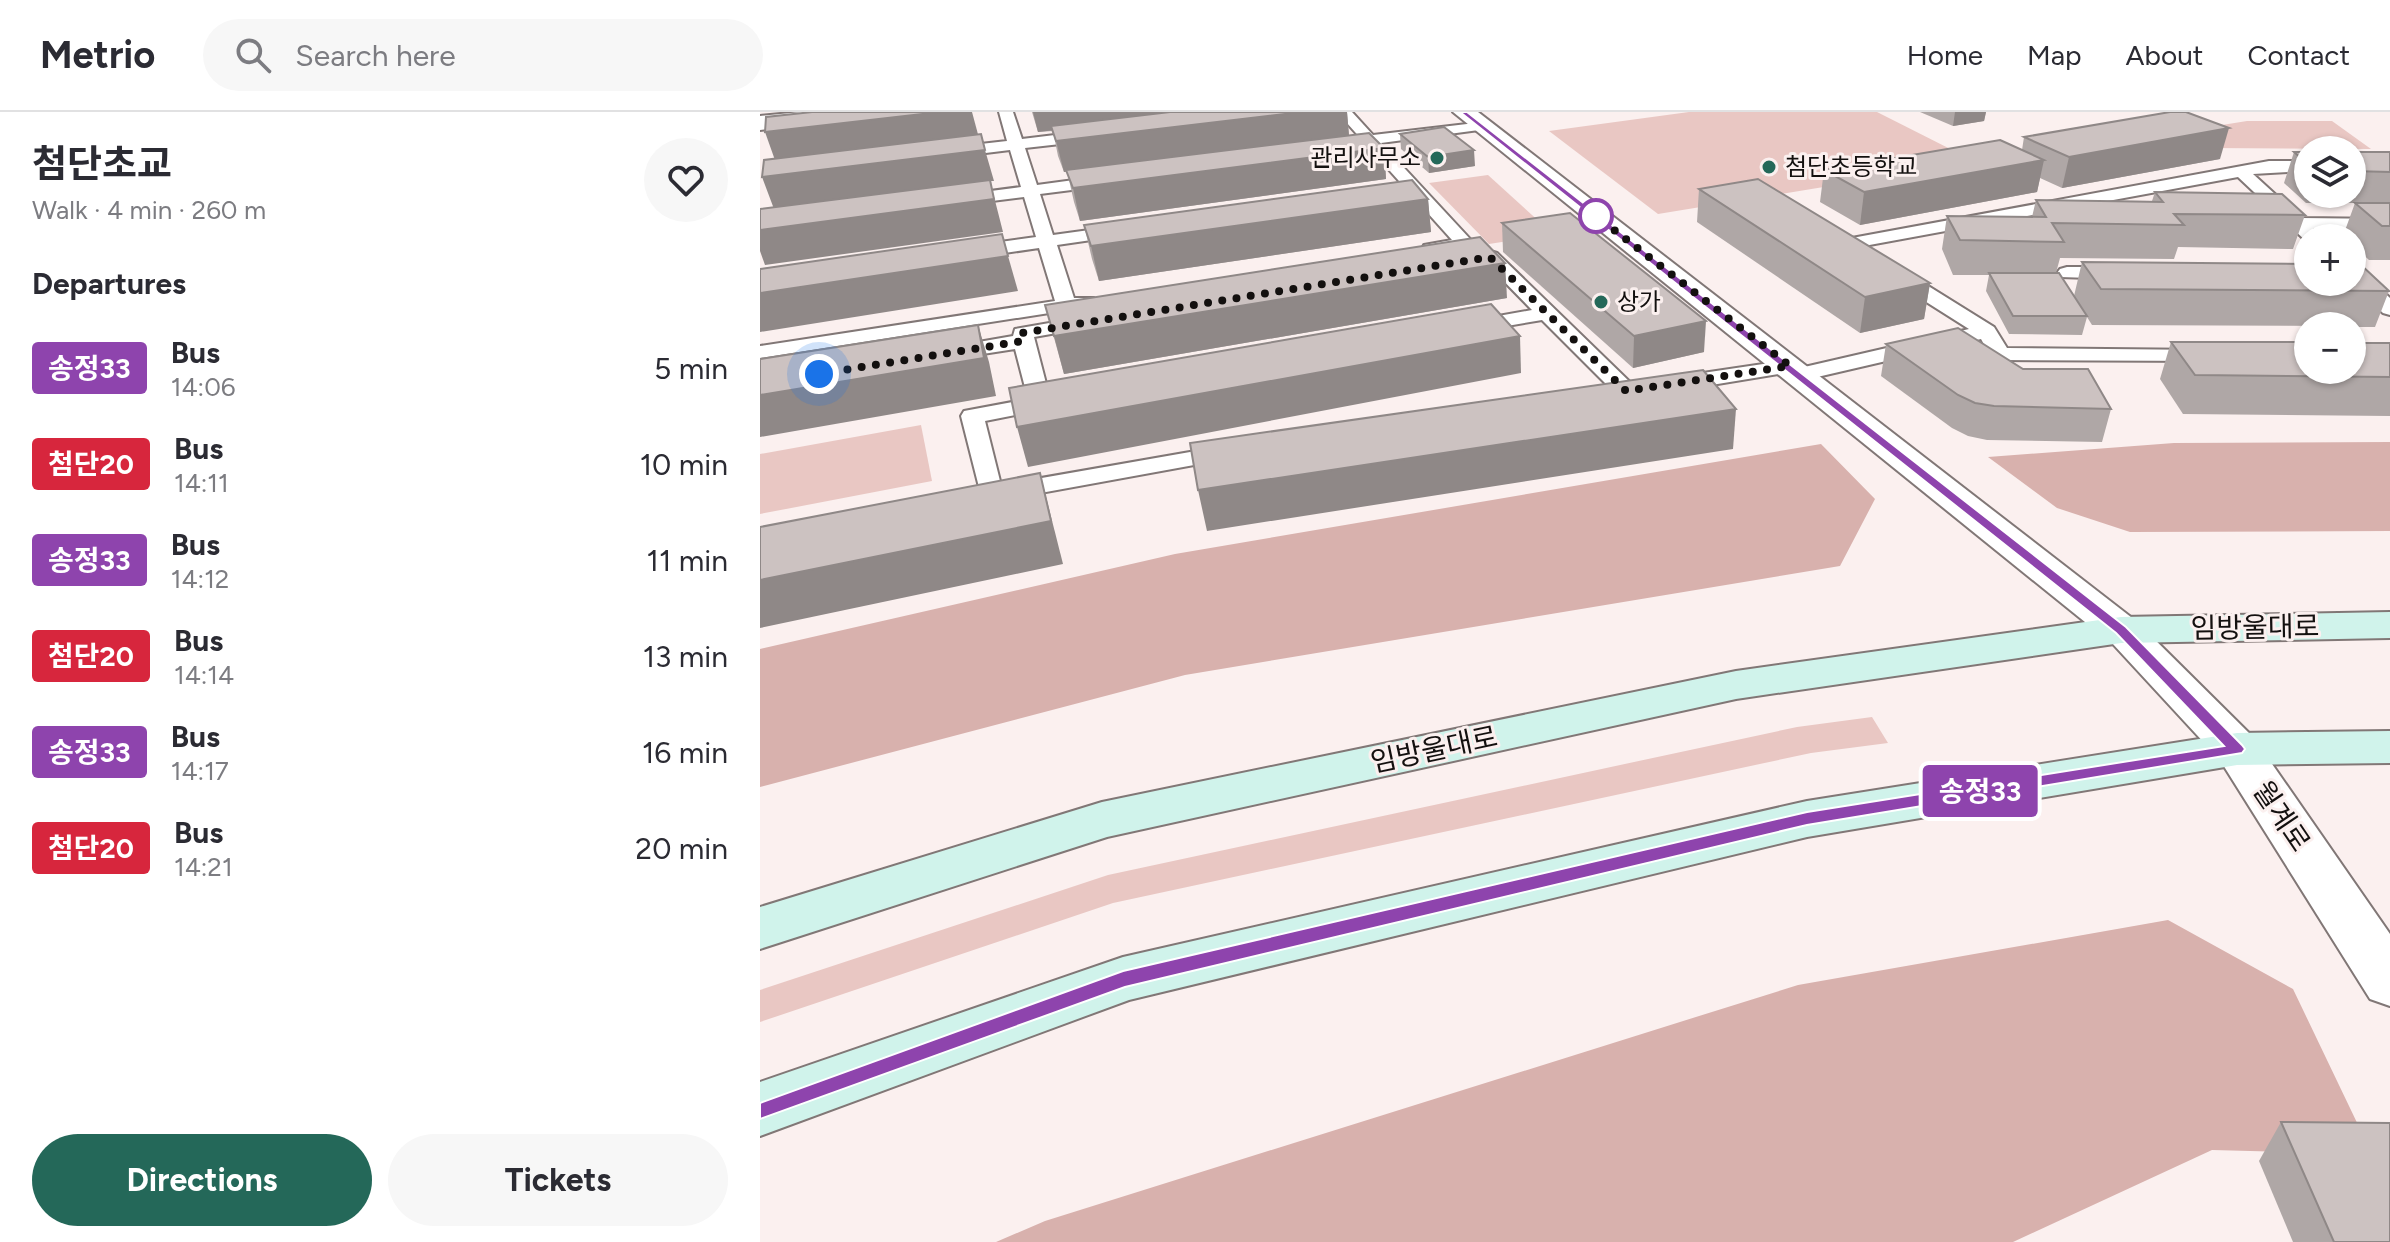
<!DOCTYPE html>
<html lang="en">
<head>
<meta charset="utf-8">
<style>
  :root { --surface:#fff; --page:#f7f7f7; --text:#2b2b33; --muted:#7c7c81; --line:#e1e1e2; --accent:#246859 }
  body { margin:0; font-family:Figtree,"Noto Sans KR",sans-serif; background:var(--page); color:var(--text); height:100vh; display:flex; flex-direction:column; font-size:30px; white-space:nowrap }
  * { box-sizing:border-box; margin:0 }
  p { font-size:26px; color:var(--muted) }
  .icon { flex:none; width:44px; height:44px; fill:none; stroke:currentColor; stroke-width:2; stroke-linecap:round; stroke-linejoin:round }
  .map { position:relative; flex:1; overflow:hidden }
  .drawer { display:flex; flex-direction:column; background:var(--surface); width:760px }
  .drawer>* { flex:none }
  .badge { padding:0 16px; border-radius:6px; font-size:28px; line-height:52px }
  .buttons { position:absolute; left:1534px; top:24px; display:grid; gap:16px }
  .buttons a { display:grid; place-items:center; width:72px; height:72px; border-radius:50%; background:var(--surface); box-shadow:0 2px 6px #0004; font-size:40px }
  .you { position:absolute; width:40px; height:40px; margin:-20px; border:6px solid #fff; border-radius:50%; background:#1a73e8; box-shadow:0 0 0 12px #1a73e833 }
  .map>.badge { position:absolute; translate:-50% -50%; box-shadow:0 0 0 4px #fff }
  h2 { padding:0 32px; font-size:30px; line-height:72px }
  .round { display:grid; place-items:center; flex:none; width:84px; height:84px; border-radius:42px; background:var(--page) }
  .summary { display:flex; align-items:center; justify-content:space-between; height:136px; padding:0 32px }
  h1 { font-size:38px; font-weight:700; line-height:60px }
  .action { display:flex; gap:16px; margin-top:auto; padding:16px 32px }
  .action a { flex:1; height:92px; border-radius:48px; background:var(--accent); color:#fff; font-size:32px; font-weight:700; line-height:92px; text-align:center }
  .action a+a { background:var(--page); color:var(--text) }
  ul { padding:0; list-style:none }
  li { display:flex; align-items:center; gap:24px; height:96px; padding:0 32px }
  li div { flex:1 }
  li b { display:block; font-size:30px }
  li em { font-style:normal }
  li .badge { min-width:88px; font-weight:700; text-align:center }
  header { display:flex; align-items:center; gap:48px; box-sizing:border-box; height:112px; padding:0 40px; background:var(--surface); border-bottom:2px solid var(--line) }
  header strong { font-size:38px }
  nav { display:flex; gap:44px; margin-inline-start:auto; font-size:28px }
  .search { width:560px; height:72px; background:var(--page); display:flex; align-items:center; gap:20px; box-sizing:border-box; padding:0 28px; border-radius:44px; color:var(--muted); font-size:30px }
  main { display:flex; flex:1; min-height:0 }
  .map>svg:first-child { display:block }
  .green { fill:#e9c7c3 }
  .forest { fill:#d8b1ad }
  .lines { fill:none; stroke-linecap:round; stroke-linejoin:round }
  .service-casing { stroke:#817776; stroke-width:4 }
  .minor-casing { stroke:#817776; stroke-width:4 }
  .tertiary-casing { stroke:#817776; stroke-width:4 }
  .secondary-casing { stroke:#817776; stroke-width:4 }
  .service { fill:#fff; fill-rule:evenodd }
  .minor { fill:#fff; fill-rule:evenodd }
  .tertiary { fill:#fff; fill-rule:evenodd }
  .secondary { fill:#d0f3eb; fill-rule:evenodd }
  .wall { fill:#afa7a6 }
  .shaded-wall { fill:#8f8887 }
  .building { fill:#ccc2c1; stroke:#8f8887; stroke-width:2 }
  .line { fill:#8e44ad; stroke:#fff; stroke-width:2 }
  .walk { stroke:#13100f; stroke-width:8; stroke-dasharray:0 14.4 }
  .poi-dot { fill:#246859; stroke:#fbf0ef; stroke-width:3 }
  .stop-dot { fill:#fff; stroke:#8e44ad; stroke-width:4 }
  .labels { text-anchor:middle; stroke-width:6; stroke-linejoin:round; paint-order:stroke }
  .far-poi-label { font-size:24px; fill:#13100f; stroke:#fbf0ef; text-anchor:start }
  .street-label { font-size:28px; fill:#13100f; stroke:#fbf0ef }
</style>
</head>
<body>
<header>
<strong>Metrio</strong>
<div class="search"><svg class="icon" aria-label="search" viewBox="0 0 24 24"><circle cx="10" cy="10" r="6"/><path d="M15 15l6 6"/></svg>Search here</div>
<nav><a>Home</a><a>Map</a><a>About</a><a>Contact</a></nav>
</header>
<main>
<section class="drawer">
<div class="summary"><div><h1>첨단초교</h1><p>Walk · 4 min · 260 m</p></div><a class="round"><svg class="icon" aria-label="heart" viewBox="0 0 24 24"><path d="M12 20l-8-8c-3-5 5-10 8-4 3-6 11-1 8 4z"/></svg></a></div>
<h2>Departures</h2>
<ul>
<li><span class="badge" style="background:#8e44ad;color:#fff">송정33</span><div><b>Bus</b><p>14:06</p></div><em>5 min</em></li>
<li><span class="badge" style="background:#d7263d;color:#fff">첨단20</span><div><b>Bus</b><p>14:11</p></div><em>10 min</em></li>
<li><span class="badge" style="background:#8e44ad;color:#fff">송정33</span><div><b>Bus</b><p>14:12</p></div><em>11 min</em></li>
<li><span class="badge" style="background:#d7263d;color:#fff">첨단20</span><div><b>Bus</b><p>14:14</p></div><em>13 min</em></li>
<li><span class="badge" style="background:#8e44ad;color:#fff">송정33</span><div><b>Bus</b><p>14:17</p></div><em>16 min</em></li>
<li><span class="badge" style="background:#d7263d;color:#fff">첨단20</span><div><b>Bus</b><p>14:21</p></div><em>20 min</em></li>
</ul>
<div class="action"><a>Directions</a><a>Tickets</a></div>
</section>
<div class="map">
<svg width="1630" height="1130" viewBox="0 0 1630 1130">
  <rect width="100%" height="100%" fill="#fbf0ef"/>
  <g class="green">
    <path d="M929 0H1117L1216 50 898 102 789 19Z"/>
    <path d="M1487 9H1572L1611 37 1448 36 1412 21Z"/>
    <path d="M728 63 793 122 729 132 669 71Z"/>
    <path d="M161 313 172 369 0 402V342Z"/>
    <path d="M1112 605 1128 631 1051 641 353 791 0 910V878L348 763 1037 615Z"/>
  </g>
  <g class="forest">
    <path d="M1630 330V419L1370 420 1297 396 1228 345 1414 331Z"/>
    <path d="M1061 332 1115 387 1080 454 425 563 0 675V537L415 442Z"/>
    <path d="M1408 808 1533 877 1612 1042 1452 1038 1253 1130H236L285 1109 1038 873Z"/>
  </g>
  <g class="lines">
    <g class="service-casing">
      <g id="service">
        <path d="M239 0H253L262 27 336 18 344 23 336 28 265 36 277 73 351 63 359 68 351 73 280 82 293 123 366 113 375 118 366 123 297 133 314 186H334L337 190 334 194 0 246V234L295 189 279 136 204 147 195 141 204 135 276 125 264 85 192 94 183 89 192 84 261 75 250 38 185 46 177 41 185 36 247 29Z"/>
        <path d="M577 0H592L613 23 724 10V16L719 18 621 31 711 128 714 132 711 136 664 141 662 137 664 133 692 128Z"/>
        <path d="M1509 49H1548V59L1493 62 1541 106 1630 107V117L1553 116 1562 126H1548L1547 130 1478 65 1104 134 1234 215 1247 236 1447 238 1458 244 1455 249 1240 248 1232 247 1221 227 1040 269 1032 267 1030 260 909 280 898 273 909 266 1030 248 1038 249 1040 256 1209 217 1081 136 1078 132 1081 128Z"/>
        <path d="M730 139 737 141 874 274 877 279 874 284H858L782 208 706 221 699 219 696 215 699 211 772 198 726 151 712 154 703 148 705 144Z"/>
        <path d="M1307 155H1361L1371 161 1361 167 1300 165 1297 161 1300 157Z"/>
        <path d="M1592 155 1599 157 1630 186V203L1623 201 1590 170Z"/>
        <path d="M301 209 311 215 308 219 274 225 289 283 301 284 304 289 301 294 225 309 241 373 470 333 478 335 482 340 478 345 231 390 222 387 201 304 204 299 268 287 255 237 184 248 173 242 184 236 253 224 255 217Z"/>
      </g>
    </g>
    <g class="minor-casing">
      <path id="minor" d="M1361 505 1376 509 1494 626 1630 822V894L1610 887 1460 648 1340 518 1346 509Z"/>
    </g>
    <g class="tertiary-casing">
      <g id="tertiary">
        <path d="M41 0H113L102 6 0 18V4Z"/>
        <path d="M693 0H718L1376 509 1382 518 1376 527 1361 531 1346 527Z"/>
      </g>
    </g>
    <g class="secondary-casing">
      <g id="secondary">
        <path d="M1630 500V526L1361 531 976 587 347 725 0 837V795L342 690 976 559 1361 505Z"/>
        <path d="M1630 619V651L1477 653 1047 725 369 888 0 1024V970L363 845 1047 689 1477 621Z"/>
      </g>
    </g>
    <use href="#service" class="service"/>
    <use href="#minor" class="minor"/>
    <use href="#tertiary" class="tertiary"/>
    <use href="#secondary" class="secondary"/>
  </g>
  <g class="wall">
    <path d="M272 0H587L589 23 624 36 626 67 320 109 314 90 307 59 304 60 298 44 293 19 278 20Z"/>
    <path d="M1160 0H1226L1224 9 1193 14Z"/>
    <path d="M640 22 715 54 669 61 641 37Z"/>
    <path d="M1264 25 1460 47 1302 76 1280 66 1277 80 1100 113 1060 90 1064 58 1262 38Z"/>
    <path d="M1534 40H1548V82H1592V40H1630V148H1609L1592 132V126H1585L1583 124 1595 91H1546L1524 71Z"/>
    <path d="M939 77 1170 171 1164 207 1100 221 937 110Z"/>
    <path d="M1395 80 1545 103 1533 137 1418 135 1414 147 1300 146 1296 161 1314 184 1322 150 1629 179 1615 215H1592V214L1332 213 1327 205 1322 223 1249 222 1226 179 1229 163H1193L1182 137 1187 104 1272 105 1276 88 1392 89Z"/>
    <path d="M668 87 671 120 339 169 332 147 324 113Z"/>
    <path d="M742 111 944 240 873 256 743 140Z"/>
    <path d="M747 186 304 262 285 193Z"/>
    <path d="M1411 230 1630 265V304L1423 302 1400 267Z"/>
    <path d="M1126 232 1263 257 1351 297 1342 330 1227 328 1208 324 1192 316 1121 264Z"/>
    <path d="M1521 1010 1630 1130H1533L1499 1049Z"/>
  </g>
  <g class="shaded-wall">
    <path d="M180 0H212L219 26 16 51 5 20Z"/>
    <path d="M273 0H455L278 20Z"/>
    <path d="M542 0H587L589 24 304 60 296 29Z"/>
    <path d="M1195 0H1226L1224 9 1193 14Z"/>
    <path d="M1469 16 1460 47 1302 76 1309 45Z"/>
    <path d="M624 36 626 67 320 109 313 76Z"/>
    <path d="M225 38 234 69H230L243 120 5 153 0 139V118L14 97 2 65Z"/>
    <path d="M714 38 715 54 669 61 668 45Z"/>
    <path d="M1284 48 1277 80 1100 113 1104 80Z"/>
    <path d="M668 87 671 120 339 169 331 134Z"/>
    <path d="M248 144 258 179 0 220V181Z"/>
    <path d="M745 151 747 186 304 262 294 224Z"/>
    <path d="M1170 171 1164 207 1100 221 1105 185Z"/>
    <path d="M946 209 944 240 873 256 874 224Z"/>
    <path d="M218 213 229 250 236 284 0 325V283Z"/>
    <path d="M760 224 761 261 268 355 257 315Z"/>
    <path d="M976 297 973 337 447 419 438 378Z"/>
    <path d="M280 361 303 452 0 516V468Z"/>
  </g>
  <g class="building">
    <path d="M52 0H180L5 20 6 5Z"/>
    <path d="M410 0H542L296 29 291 14Z"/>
    <path d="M1410 0H1426L1469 16 1309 45 1264 25Z"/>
    <path d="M684 15 714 38 668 45 640 22Z"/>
    <path d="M609 21 624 36 313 76 306 58Z"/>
    <path d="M221 22 225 38 2 65 4 48Z"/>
    <path d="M1240 28 1284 48 1104 80 1064 58Z"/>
    <path d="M1534 40H1548V52Z"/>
    <path d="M1592 40H1630V60L1592 59Z"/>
    <path d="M998 67 1170 171 1105 185 939 77Z"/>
    <path d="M230 68 234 87 0 118V97Z"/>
    <path d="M652 68 668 87 331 134 324 113Z"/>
    <path d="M1395 80 1522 82 1545 103 1414 102 1424 113 1292 111 1304 130 1200 128 1187 104 1286 105 1276 88 1403 90Z"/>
    <path d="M1595 91H1630V114H1622Z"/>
    <path d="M810 101 946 209 874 224 742 111Z"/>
    <path d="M242 122 248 144 0 181V157Z"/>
    <path d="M720 125 745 151 294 224 285 193Z"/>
    <path d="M1322 150 1548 152V170H1592V152H1600L1629 179 1341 177Z"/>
    <path d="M1229 161H1299L1327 204H1253Z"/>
    <path d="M731 192 760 224 257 315 249 276Z"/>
    <path d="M218 213 224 246 0 283V247Z"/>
    <path d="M1198 216 1263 257H1328L1351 297 1234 294 1215 291 1198 283 1126 232Z"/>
    <path d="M1411 230H1548V258H1592V231H1630V265L1435 263Z"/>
    <path d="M943 258 976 297 438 378 430 331Z"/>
    <path d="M280 361 291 409 0 468V415Z"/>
    <path d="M1521 1010 1630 1011V1130H1574Z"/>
  </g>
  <path class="line" d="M700 0H707L1366 515 1482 633 1485 637 1482 641 1047 713 365 875 0 1007V991L363 859 1047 700 1464 634 1356 521Z"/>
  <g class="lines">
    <path class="walk" d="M59 262 263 229 262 221 730 145 866 279 1030 254 836 104"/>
  </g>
  <g class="poi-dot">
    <circle cx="677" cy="46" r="8"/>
    <circle cx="1009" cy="55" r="8"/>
    <circle cx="841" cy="190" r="8"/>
  </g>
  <circle class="stop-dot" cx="836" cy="104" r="16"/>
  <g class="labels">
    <g class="far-poi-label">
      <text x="661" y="54" text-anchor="end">관리사무소</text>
      <text x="1025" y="63">첨단초등학교</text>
      <text x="857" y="198">상가</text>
    </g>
    <g class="street-label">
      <text transform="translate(1495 515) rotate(-1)" y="10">임방울대로</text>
      <text transform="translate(674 637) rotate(-12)" y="10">임방울대로</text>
      <text transform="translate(1522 704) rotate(56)" y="10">월계로</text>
    </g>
  </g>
</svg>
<div class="buttons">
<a><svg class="icon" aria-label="layers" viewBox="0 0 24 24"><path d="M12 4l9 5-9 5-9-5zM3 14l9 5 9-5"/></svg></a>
<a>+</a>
<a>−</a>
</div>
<div class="you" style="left:59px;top:262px"></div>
<b class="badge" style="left:1220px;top:679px;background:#8e44ad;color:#fff">송정33</b>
</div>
</main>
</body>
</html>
